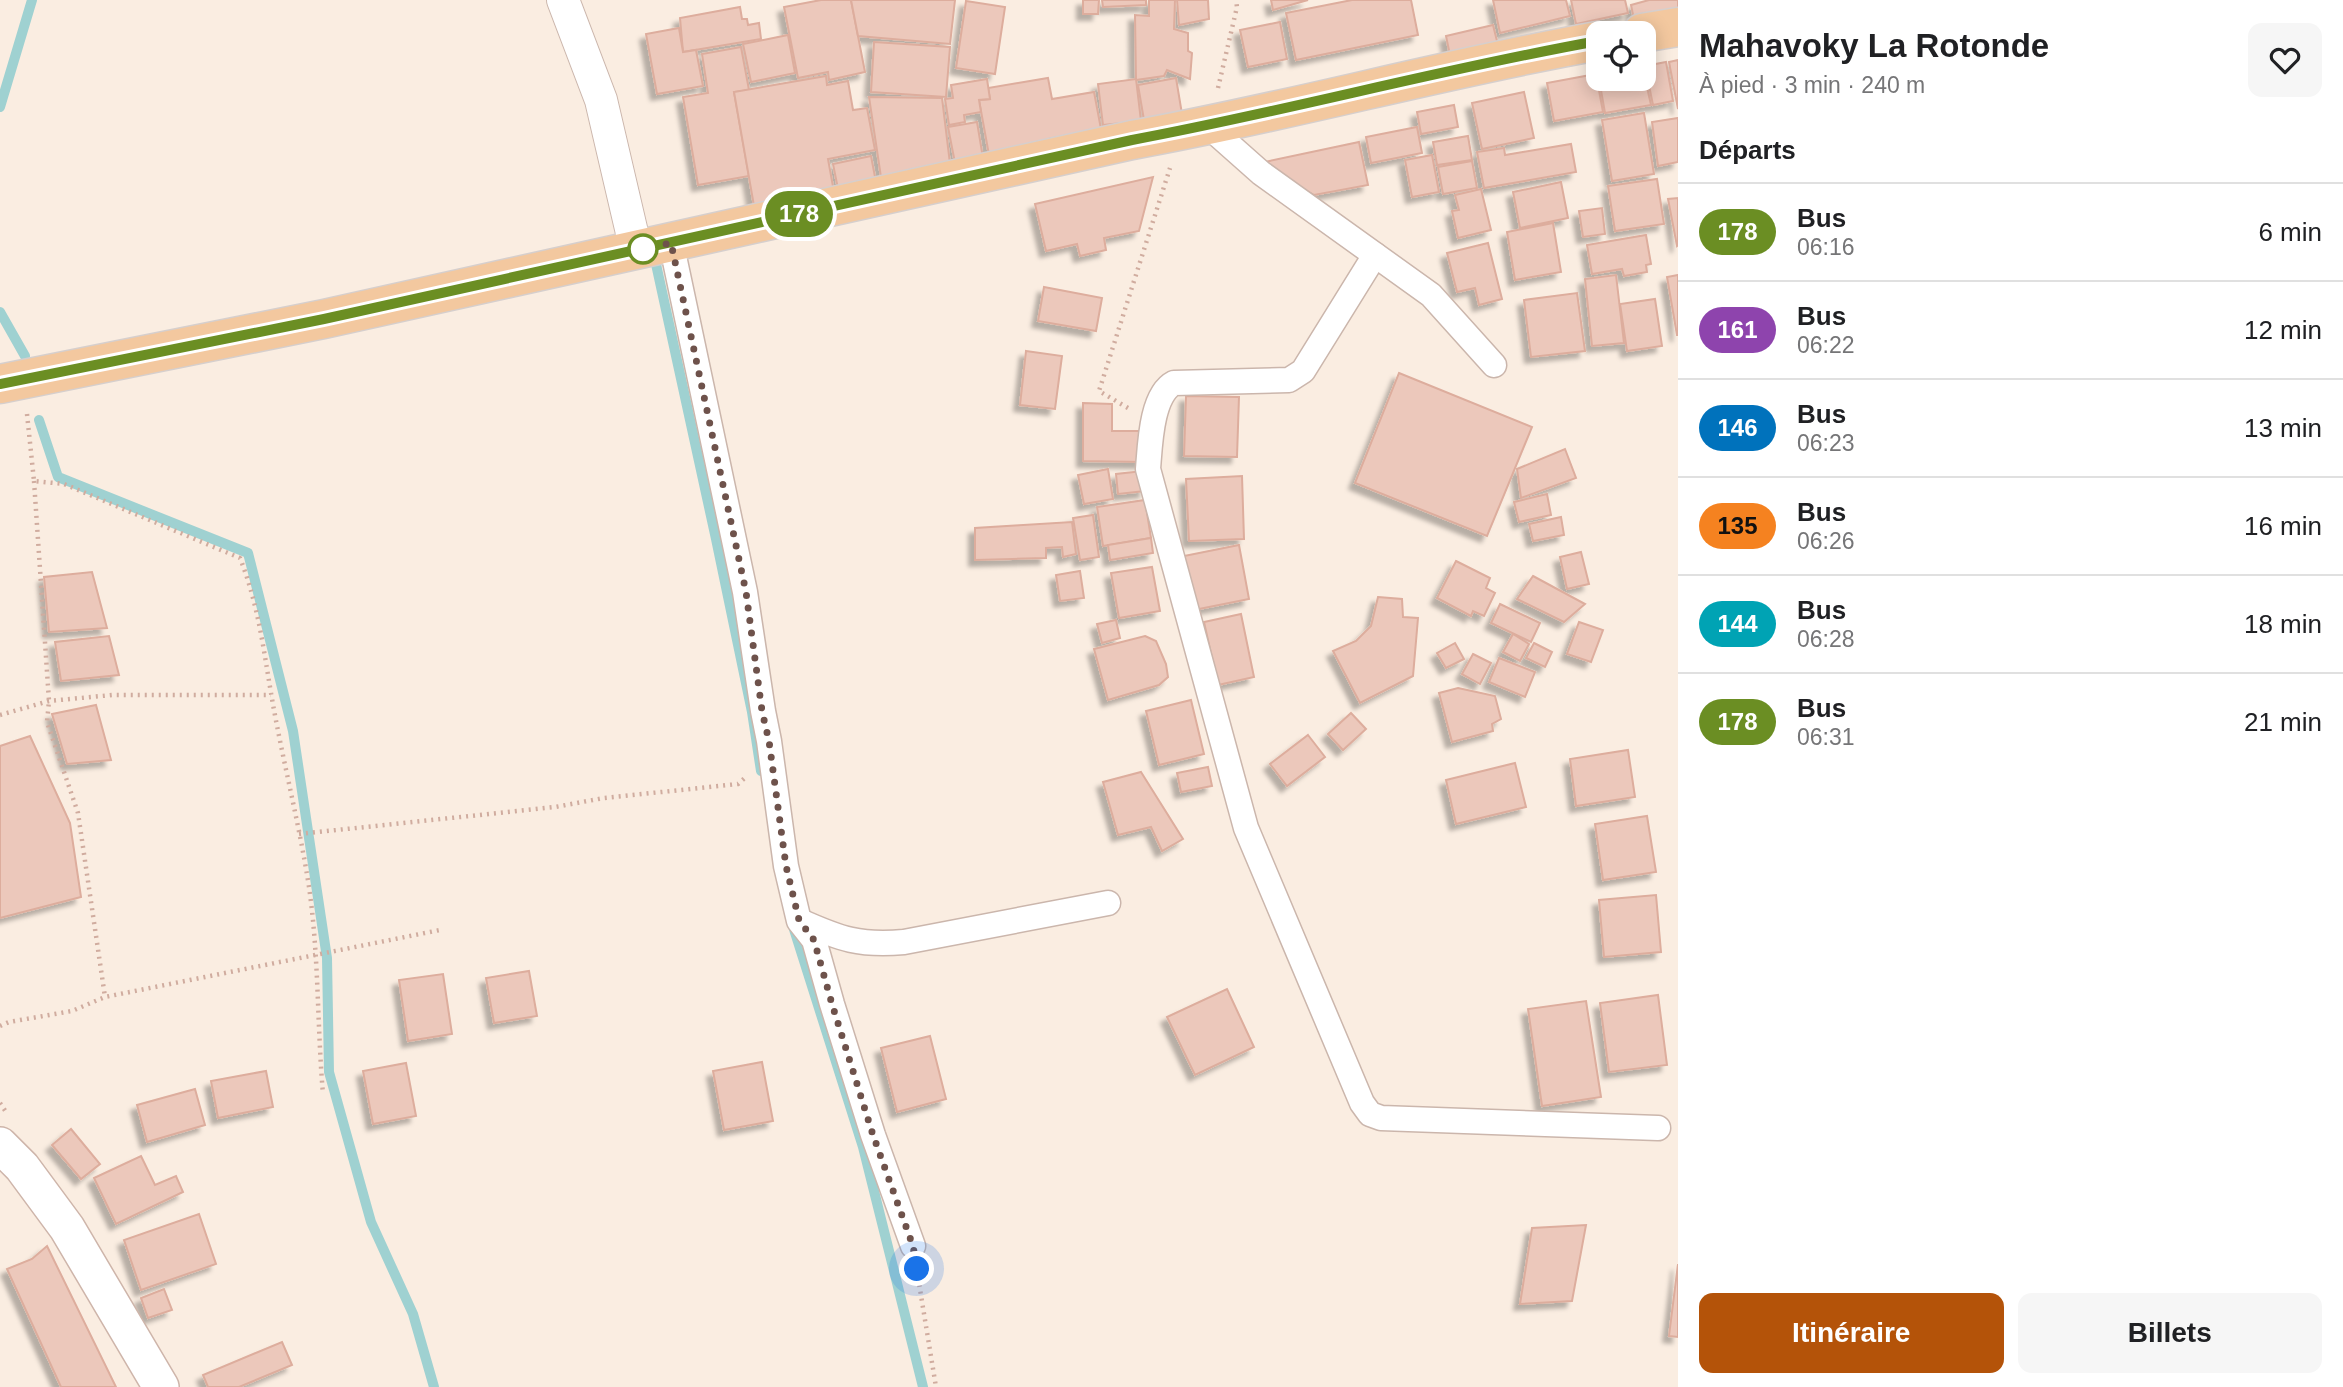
<!DOCTYPE html>
<html lang="fr">
<head>
<meta charset="utf-8">
<style>
  :root { --surface:#fff; --page:#f6f6f6; --text:#202124; --muted:#757577; --line:#e0e0e0; --accent:#b45309 }
  body { margin:0; font-family:Helvetica,sans-serif; background:var(--page); color:var(--text); height:100vh; display:flex; flex-direction:column; font-size:26px; white-space:nowrap }
  * { box-sizing:border-box; margin:0 }
  p { font-size:23px; color:var(--muted) }
  .icon { flex:none; width:38px; height:38px; fill:none; stroke:currentColor; stroke-width:2; stroke-linecap:round; stroke-linejoin:round }
  .map { position:relative; flex:1; overflow:hidden }
  .side { display:flex; flex-direction:column; background:var(--surface); width:665px }
  .side>* { flex:none }
  .badge { padding:0 14px; border-radius:23px; font-size:24px; line-height:46px }
  .buttons { position:absolute; left:1586px; top:21px; display:grid; gap:14px }
  .buttons a { display:grid; place-items:center; width:70px; height:70px; border-radius:14px; background:var(--surface); box-shadow:0 4px 18px #0003; font-size:35px }
  .you { position:absolute; width:35px; height:35px; margin:-18px; border:5px solid #fff; border-radius:50%; background:#1a73e8; box-shadow:0 0 0 10px #1a73e833 }
  .map>.badge { position:absolute; translate:-50% -50%; box-shadow:0 0 0 4px #fff }
  h2 { padding:0 21px; font-size:26px; line-height:63px }
  .round { display:grid; place-items:center; flex:none; width:74px; height:74px; border-radius:14px; background:var(--page) }
  .headline { display:flex; align-items:center; justify-content:space-between; height:119px; padding:0 21px }
  h1 { font-size:33px; font-weight:700; line-height:52px }
  .button { display:flex; gap:14px; margin-top:auto; padding:14px 21px }
  .button a { flex:1; height:80px; border-radius:14px; background:var(--accent); color:#fff; font-size:28px; font-weight:700; line-height:80px; text-align:center }
  .button a+a { background:var(--page); color:var(--text) }
  ul { padding:0; list-style:none }
  li { display:flex; align-items:center; gap:21px; height:98px; padding:0 21px; border-top:2px solid var(--line) }
  li div { flex:1 }
  li b { display:block; font-size:26px }
  li em { font-style:normal }
  li .badge { min-width:77px; font-weight:700; text-align:center }
  main { display:flex; flex:1; min-height:0 }
  .map>svg:first-child { display:block }
  .lines { fill:none; stroke-linecap:round; stroke-linejoin:round }
  .stream { stroke:#9fd1d1; stroke-width:10 }
  .building { fill:#ecc8bb; stroke:#ddad9d; stroke-width:2; filter:url(#shadow) }
  .minor-casing { stroke:#cbb6ac; stroke-width:27 }
  .tertiary-casing { stroke:#cbb6ac; stroke-width:34 }
  .secondary-casing { stroke:#ceb5aa; stroke-width:38 }
  .primary-casing { stroke:#d6cfcd; stroke-width:41 }
  .path { stroke:#d0ac9f; stroke-width:4.5; stroke-dasharray:2 5; stroke-linecap:butt }
  .minor { stroke:#fff; stroke-width:24 }
  .tertiary { stroke:#fff; stroke-width:32 }
  .secondary { stroke:#fff; stroke-width:35 }
  .primary { stroke:#f3c89f; stroke-width:38 }
  .line-casing { stroke:#fff; stroke-width:16 }
  .line { stroke:#6b8e23; stroke-width:10 }
  .walk { stroke:#6e524b; stroke-width:7; stroke-dasharray:0 12.6 }
  .stop-dot { fill:#fff; stroke:#6b8e23; stroke-width:3.5 }
</style>
</head>
<body>
<main>
<div class="map">
<svg width="1678" height="1387" viewBox="0 0 1678 1387">
  <defs>
    <filter id="shadow"><feDropShadow dx="-6" dy="6" stdDeviation="2" flood-color="#0004"/></filter>
  </defs>
  <rect width="100%" height="100%" fill="#faede1"/>
  <g class="lines">
    <g class="stream">
      <path d="M0 107 32 0"/>
      <path d="M654 255 716 539 752 712 761 771"/>
      <path d="M0 312 25 356"/>
      <path d="M39 420 58 477 248 553 293 731 327 958 329 1072 371 1222 413 1314 434 1387"/>
      <path d="M792 923 863 1147 923 1387"/>
    </g>
  </g>
  <g class="building">
    <path d="M821 0H851L865 72 829 80 828 72 798 78 784 7Z"/>
    <path d="M851 0H955L950 44 858 36Z"/>
    <path d="M1083 0H1099L1098 14H1083Z"/>
    <path d="M1102 0H1146V5L1103 7Z"/>
    <path d="M1149 0H1175L1174 29 1188 33V51L1192 53 1190 79 1167 70 1164 76 1136 80 1135 15 1149 16Z"/>
    <path d="M1177 0H1208L1209 19 1179 25Z"/>
    <path d="M1271 0H1308L1273 10Z"/>
    <path d="M1352 0H1411L1418 35 1296 60 1286 13Z"/>
    <path d="M1493 0H1566L1570 16 1500 33Z"/>
    <path d="M1571 0H1625L1628 13 1576 24Z"/>
    <path d="M1649 0H1678V18L1636 29 1631 5Z"/>
    <path d="M966 1 1005 7 995 74 956 68Z"/>
    <path d="M740 7 742 19H747L748 25 759 23 761 39 683 52 680 18Z"/>
    <path d="M1280 22 1287 59 1248 67 1240 30Z"/>
    <path d="M1493 25 1500 53 1452 65 1446 36Z"/>
    <path d="M679 28 683 52 696 50 703 86 657 94 646 34Z"/>
    <path d="M788 35 795 73 751 82 743 44Z"/>
    <path d="M874 42 950 47 946 97 871 92Z"/>
    <path d="M741 47 749 90 734 92 749 176 698 185 683 97 708 93 702 54Z"/>
    <path d="M1678 60V109L1669 62Z"/>
    <path d="M1666 62 1673 101 1653 105 1645 66Z"/>
    <path d="M1643 69 1651 105 1605 113 1599 79H1643Z"/>
    <path d="M1596 74 1603 112 1554 121 1547 83Z"/>
    <path d="M826 76 827 85 848 81 853 110 867 108 875 150 828 159 834 192 754 206 734 92Z"/>
    <path d="M1048 78 1052 99 1094 92 1101 129 1048 139 1049 145 989 155 979 100 990 99 988 88Z"/>
    <path d="M1176 78 1183 120 1145 126 1138 85Z"/>
    <path d="M987 79 990 99 979 100 981 112 964 115 965 122 949 125 945 99 953 98 951 85Z"/>
    <path d="M1136 79 1141 121 1103 125 1098 84Z"/>
    <path d="M1524 92 1534 138 1482 149 1472 103Z"/>
    <path d="M869 97 942 98 951 172 882 184Z"/>
    <path d="M1454 105 1458 127 1421 134 1417 112Z"/>
    <path d="M1644 113 1654 174 1612 181 1602 120Z"/>
    <path d="M1678 118V162L1658 166 1652 122Z"/>
    <path d="M977 122 983 158 955 163 948 127Z"/>
    <path d="M1417 127 1422 153 1371 163 1366 137Z"/>
    <path d="M1468 136 1472 160 1437 165 1433 142Z"/>
    <path d="M1359 142 1368 185 1314 195 1260 163Z"/>
    <path d="M1571 144 1576 172 1484 188 1477 152 1504 148 1505 155Z"/>
    <path d="M1432 155 1439 192 1412 197 1405 160Z"/>
    <path d="M871 156 876 182 838 189 833 164Z"/>
    <path d="M1472 161 1477 188 1443 194 1438 167Z"/>
    <path d="M1153 177 1139 231 1104 238 1106 250 1080 256 1077 244 1046 251 1035 204Z"/>
    <path d="M1657 179 1664 224 1615 231 1608 186Z"/>
    <path d="M1561 182 1568 218 1520 228 1513 192Z"/>
    <path d="M1481 189 1491 230 1458 238 1452 211 1459 210 1455 195Z"/>
    <path d="M1678 198V245L1677 246 1668 199Z"/>
    <path d="M1602 208 1605 234 1583 237 1579 211Z"/>
    <path d="M1553 223 1561 272 1515 280 1507 232Z"/>
    <path d="M1646 235 1651 264 1646 265 1647 272 1624 276 1622 269 1592 274 1587 245Z"/>
    <path d="M1488 243 1502 299 1479 305 1475 288 1457 292 1447 253Z"/>
    <path d="M1616 275 1624 343 1592 346 1585 279Z"/>
    <path d="M1678 275V335H1677L1667 277Z"/>
    <path d="M1044 287 1102 298 1096 331 1038 321Z"/>
    <path d="M1577 293 1585 351 1531 357 1524 300Z"/>
    <path d="M1655 299 1662 346 1627 351 1620 304Z"/>
    <path d="M1026 351 1062 356 1055 409 1020 405Z"/>
    <path d="M1399 373 1532 427 1487 536 1355 483Z"/>
    <path d="M1186 396 1239 397 1237 457 1184 456Z"/>
    <path d="M1083 403 1112 404V431H1143V462L1083 461Z"/>
    <path d="M1565 449 1576 478 1521 498 1517 469Z"/>
    <path d="M1108 469 1113 499 1084 504 1078 475Z"/>
    <path d="M1143 471 1145 491 1118 494 1116 474Z"/>
    <path d="M1242 476 1244 539 1189 541 1186 479Z"/>
    <path d="M1547 494 1551 515 1519 522 1514 502Z"/>
    <path d="M1145 500 1151 538 1103 546 1097 507Z"/>
    <path d="M1093 515 1099 557 1080 560 1073 518Z"/>
    <path d="M1561 517 1564 535 1533 541 1529 524Z"/>
    <path d="M1072 522 1076 554 1063 557 1062 547 1046 548V558L975 560V528Z"/>
    <path d="M1151 538 1153 553 1110 560 1108 545Z"/>
    <path d="M1239 545 1249 599 1194 610 1184 556Z"/>
    <path d="M1581 552 1589 584 1567 589 1560 557Z"/>
    <path d="M1456 561 1490 578 1486 588 1495 593 1484 616 1473 611 1471 616 1437 598Z"/>
    <path d="M1152 567 1160 611 1119 618 1111 573Z"/>
    <path d="M1080 571 1084 598 1060 601 1056 575Z"/>
    <path d="M92 572 107 628 49 632 44 577Z"/>
    <path d="M1533 576 1585 604 1564 622 1517 599Z"/>
    <path d="M1378 597 1402 599 1403 617 1418 618 1413 676 1360 703 1333 651 1356 641 1371 626Z"/>
    <path d="M1500 604 1540 623 1531 642 1491 623Z"/>
    <path d="M1241 614 1254 677 1218 685 1204 622Z"/>
    <path d="M1116 620 1120 638 1102 643 1097 624Z"/>
    <path d="M1579 622 1603 630 1591 662 1567 654Z"/>
    <path d="M1513 634 1529 644 1520 661 1503 652Z"/>
    <path d="M109 636 119 675 61 681 55 642Z"/>
    <path d="M1145 636 1156 641 1166 664 1168 677 1159 685 1108 700 1094 649Z"/>
    <path d="M1455 643 1464 659 1446 668 1437 653Z"/>
    <path d="M1534 643 1552 652 1545 667 1526 658Z"/>
    <path d="M1473 654 1491 663 1480 684 1462 674Z"/>
    <path d="M1499 658 1535 672 1525 697 1489 682Z"/>
    <path d="M1458 688 1495 696 1501 719 1492 724 1493 731 1452 742 1439 693Z"/>
    <path d="M1191 700 1204 754 1159 765 1146 711Z"/>
    <path d="M96 705 111 760 67 764 52 714Z"/>
    <path d="M1351 713 1366 729 1343 750 1328 734Z"/>
    <path d="M1308 735 1325 757 1287 786 1270 764Z"/>
    <path d="M30 736 70 823 81 897 0 918V746Z"/>
    <path d="M1628 750 1635 797 1576 806 1570 759Z"/>
    <path d="M1515 763 1526 807 1456 824 1446 780Z"/>
    <path d="M1208 767 1212 786 1181 792 1177 773Z"/>
    <path d="M1141 772 1183 839 1162 851 1151 827 1118 835 1103 782Z"/>
    <path d="M1647 816 1656 872 1603 880 1595 824Z"/>
    <path d="M1656 895 1661 952 1604 957 1599 900Z"/>
    <path d="M529 971 537 1016 494 1023 486 978Z"/>
    <path d="M443 974 452 1034 408 1041 399 980Z"/>
    <path d="M1227 989 1254 1047 1195 1075 1167 1017Z"/>
    <path d="M1658 995 1667 1065 1609 1072 1600 1003Z"/>
    <path d="M1586 1001 1601 1097 1542 1106 1528 1009Z"/>
    <path d="M930 1036 946 1099 897 1112 881 1048Z"/>
    <path d="M762 1062 773 1121 724 1130 713 1071Z"/>
    <path d="M406 1063 416 1116 373 1124 363 1071Z"/>
    <path d="M266 1071 273 1107 218 1118 211 1081Z"/>
    <path d="M195 1089 205 1125 147 1142 137 1105Z"/>
    <path d="M71 1129 100 1164 81 1179 52 1145Z"/>
    <path d="M141 1156 155 1185 176 1176 183 1192 116 1224 94 1178Z"/>
    <path d="M199 1214 216 1264 141 1290 124 1240Z"/>
    <path d="M1586 1225 1572 1301 1520 1304 1532 1228Z"/>
    <path d="M47 1246 116 1387H61L7 1269 32 1259Z"/>
    <path d="M1678 1264V1337L1669 1336Z"/>
    <path d="M164 1289 172 1310 148 1318 141 1298Z"/>
    <path d="M282 1342 292 1365 239 1387H208L203 1375Z"/>
  </g>
  <g class="lines">
    <g class="minor-casing">
      <g id="minor">
        <path d="M1208 126 1261 173 1431 295 1494 365"/>
        <path d="M671 242 745 592 763 711 769 741 786 866 799 921 814 940 832 1004 873 1135 913 1246"/>
        <path d="M1375 255 1303 371 1289 380 1174 383C1151 395 1150 446 1148 469L1246 828 1362 1103 1370 1114 1381 1118 1658 1128"/>
        <path d="M800 921C840 939 860 946 904 942L1108 903"/>
      </g>
    </g>
    <g class="tertiary-casing">
      <path id="tertiary" d="M563 0 601 100 636 250"/>
    </g>
    <g class="secondary-casing">
      <path id="secondary" d="M0 1145 22 1167 67 1228 161 1387"/>
    </g>
    <g class="primary-casing">
      <g id="primary">
        <path d="M1642 33 1678 27"/>
        <path d="M0 384 324 319 1132 140C1288 112 1441 69 1598 41"/>
      </g>
    </g>
    <g class="path">
      <path d="M1218 88 1237 7 1236 0"/>
      <path d="M1128 408 1099 391 1170 168"/>
      <path d="M27 414 34 481 64 484 240 558C258 604 263 646 271 693 282 758 299 822 309 887 319 956 317 1025 323 1094"/>
      <path d="M34 481 49 701 47 722 78 813 105 997"/>
      <path d="M0 715 49 701 112 695H271"/>
      <path d="M299 834 555 807 604 798 738 784 747 776"/>
      <path d="M0 1026 9 1022 72 1011 105 997 440 930"/>
      <path d="M0 1103 6 1112"/>
      <path d="M917 1271 936 1387"/>
    </g>
    <use href="#minor" class="minor"/>
    <use href="#tertiary" class="tertiary"/>
    <use href="#secondary" class="secondary"/>
    <use href="#primary" class="primary"/>
  </g>
  <g class="lines">
    <g class="line-casing">
      <path id="line" d="M0 384 324 319 1132 140C1288 111 1441 69 1598 41"/>
    </g>
    <use href="#line" class="line"/>
    <path class="walk" d="M643 249 636 250 671 243 746 592 762 711 769 741 786 866 799 920 814 940 832 1004 873 1135 913 1246 917 1269"/>
  </g>
  <circle class="stop-dot" cx="643" cy="249" r="14"/>
</svg>
<div class="buttons">
<a><svg class="icon" aria-label="locate" viewBox="0 0 24 24"><circle cx="12" cy="12" r="6"/><path d="M12 2v4M12 18v4M2 12h4M18 12h4"/></svg></a>
</div>
<div class="you" style="left:917px;top:1269px"></div>
<b class="badge" style="left:799px;top:214px;background:#6b8e23;color:#fff">178</b>
</div>
<section class="side">
<div class="headline"><div><h1>Mahavoky La Rotonde</h1><p>À pied · 3 min · 240 m</p></div><a class="round"><svg class="icon" aria-label="heart" viewBox="0 0 24 24"><path d="M12 20l-8-8c-3-5 5-10 8-4 3-6 11-1 8 4z"/></svg></a></div>
<h2>Départs</h2>
<ul>
<li><span class="badge" style="background:#6b8e23;color:#fff">178</span><div><b>Bus</b><p>06:16</p></div><em>6 min</em></li>
<li><span class="badge" style="background:#8e44ad;color:#fff">161</span><div><b>Bus</b><p>06:22</p></div><em>12 min</em></li>
<li><span class="badge" style="background:#0072bc;color:#fff">146</span><div><b>Bus</b><p>06:23</p></div><em>13 min</em></li>
<li><span class="badge" style="background:#f58220;color:#111">135</span><div><b>Bus</b><p>06:26</p></div><em>16 min</em></li>
<li><span class="badge" style="background:#00a3b4;color:#fff">144</span><div><b>Bus</b><p>06:28</p></div><em>18 min</em></li>
<li><span class="badge" style="background:#6b8e23;color:#fff">178</span><div><b>Bus</b><p>06:31</p></div><em>21 min</em></li>
</ul>
<div class="button"><a>Itinéraire</a><a>Billets</a></div>
</section>
</main>
</body>
</html>
